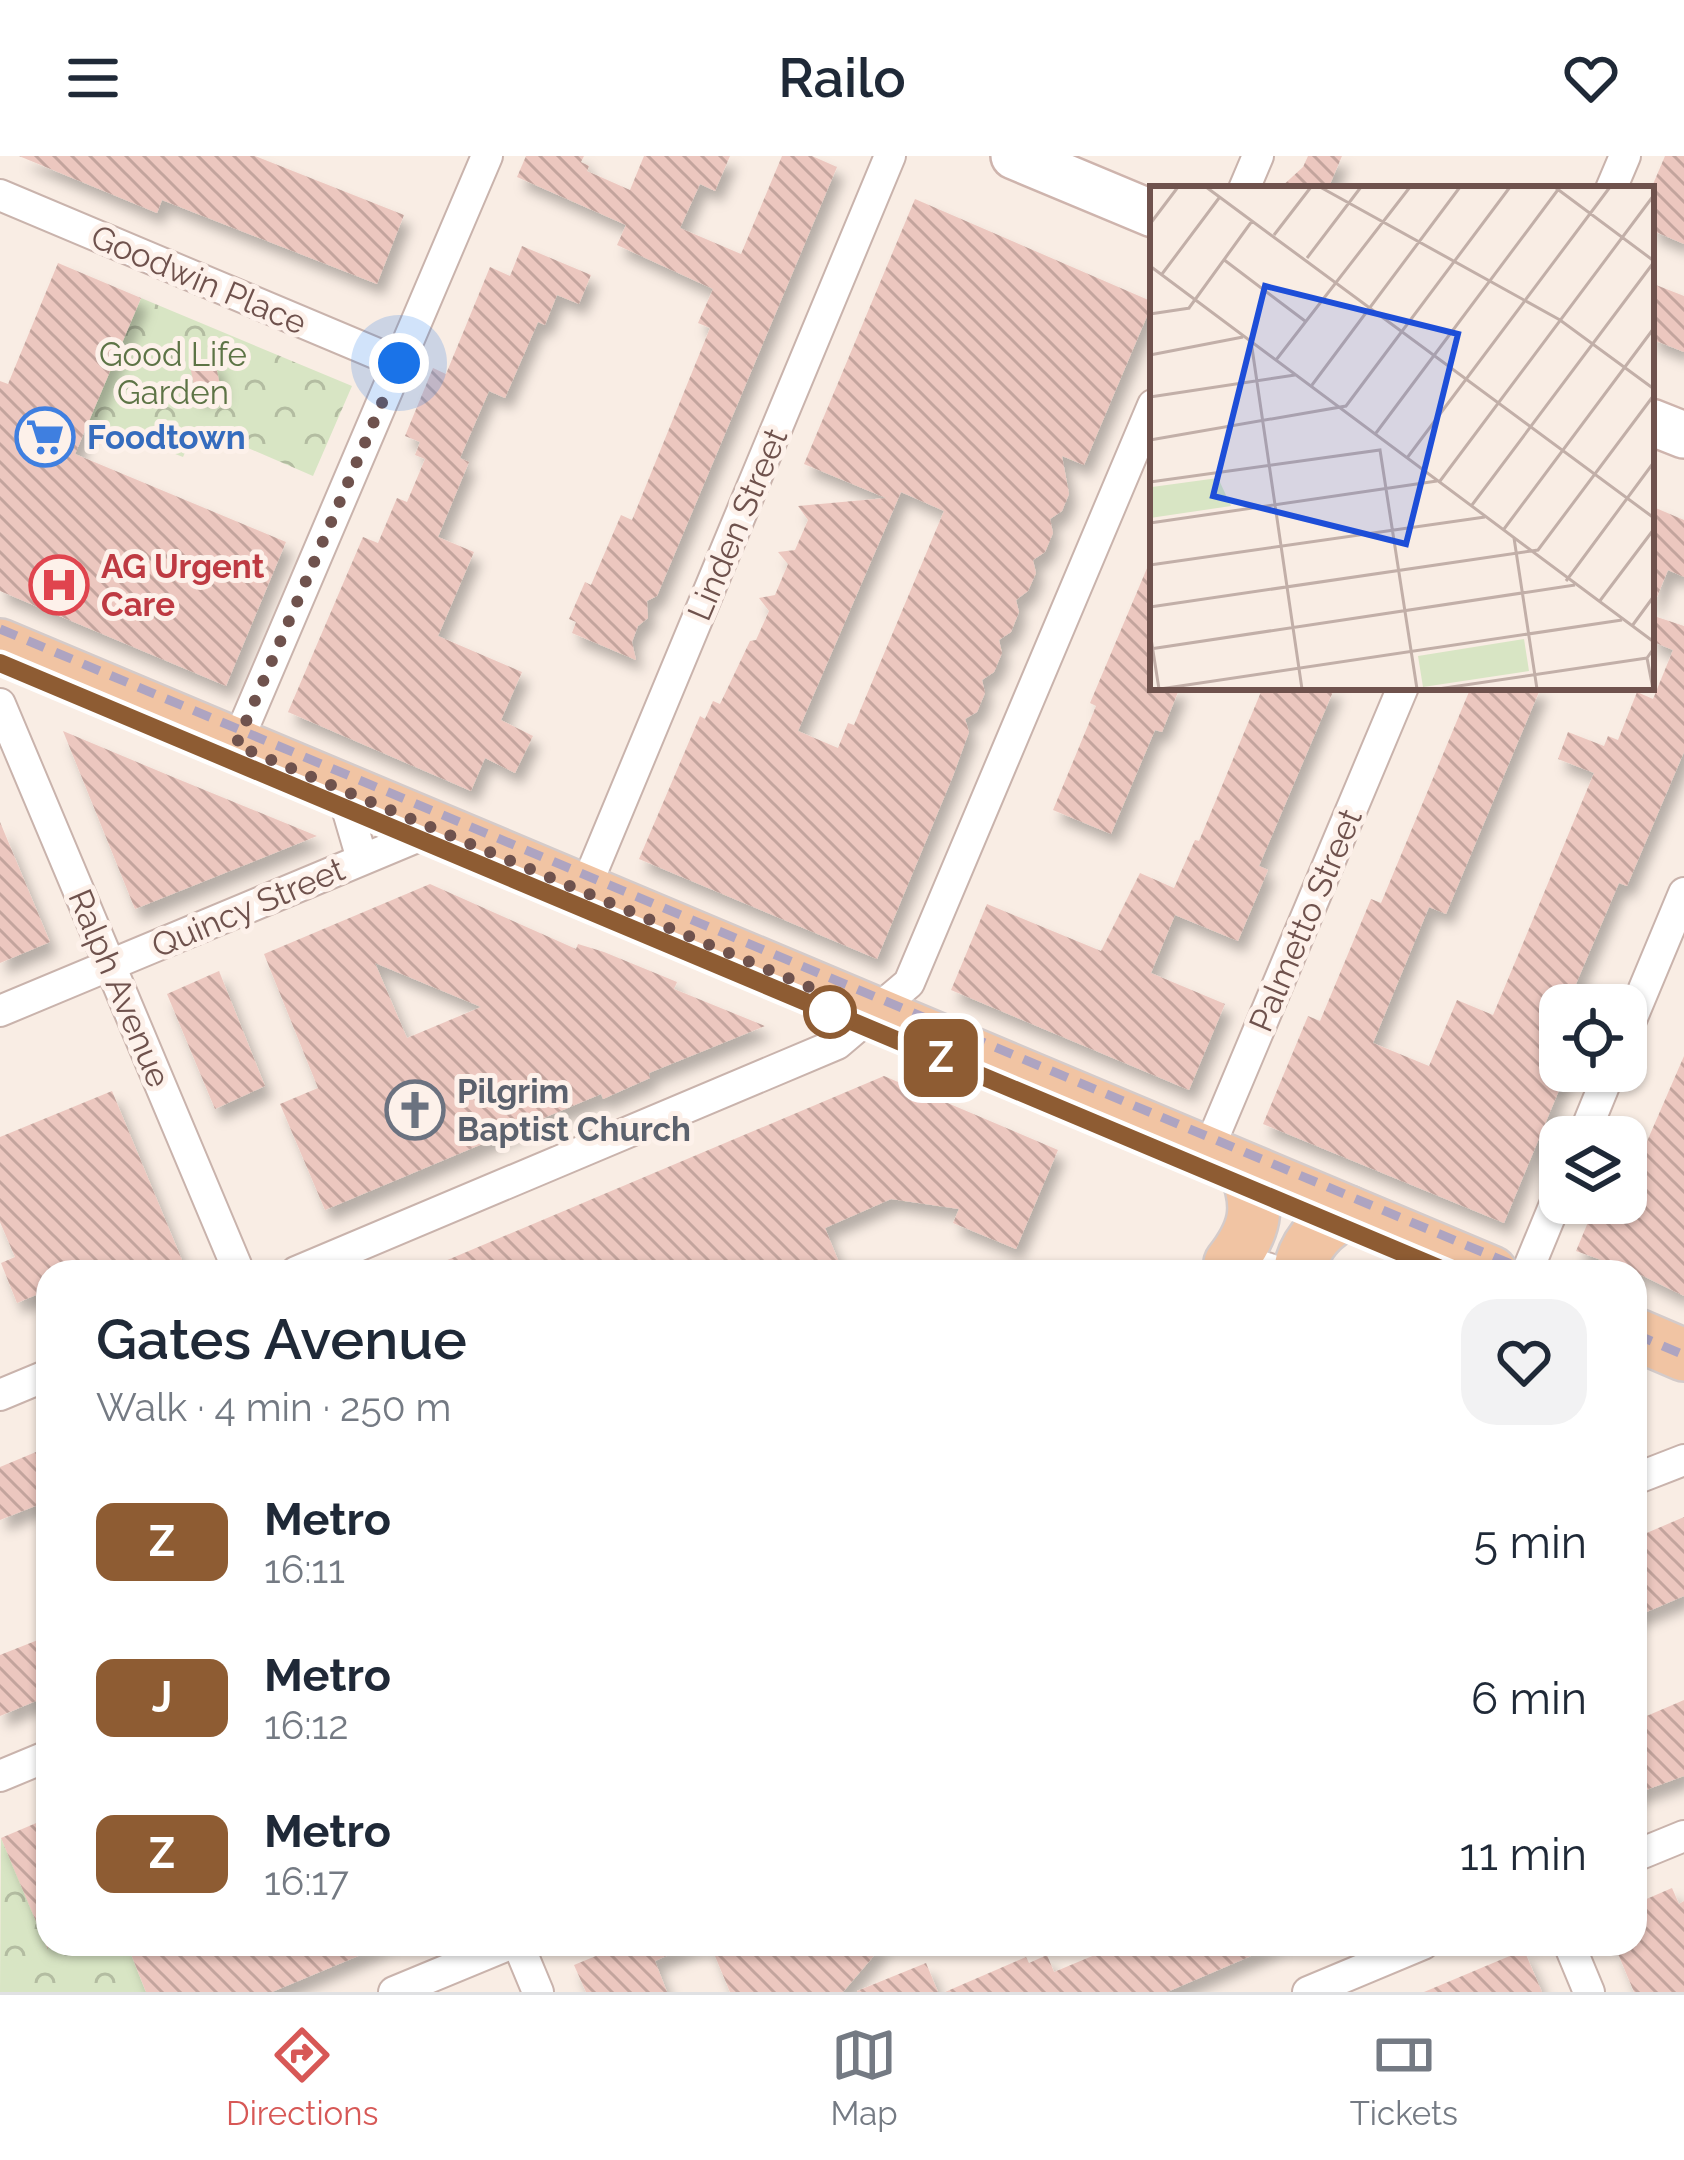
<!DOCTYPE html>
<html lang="en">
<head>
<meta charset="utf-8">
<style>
  :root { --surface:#fff; --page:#f2f2f3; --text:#1f2937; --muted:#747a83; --line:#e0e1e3; --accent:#d75856 }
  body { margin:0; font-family:Raleway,sans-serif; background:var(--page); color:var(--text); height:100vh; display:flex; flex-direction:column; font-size:45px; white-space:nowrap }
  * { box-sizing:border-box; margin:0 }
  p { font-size:39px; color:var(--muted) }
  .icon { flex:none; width:66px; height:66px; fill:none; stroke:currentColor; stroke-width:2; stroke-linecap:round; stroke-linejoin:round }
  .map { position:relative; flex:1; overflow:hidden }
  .side { position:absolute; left:36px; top:1104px; width:1611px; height:696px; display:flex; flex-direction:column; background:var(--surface); border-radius:36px; box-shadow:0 3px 9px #0004 }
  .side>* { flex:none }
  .badge { padding:0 24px; border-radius:18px; font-size:42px; line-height:78px }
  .buttons { position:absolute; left:1539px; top:828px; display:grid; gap:24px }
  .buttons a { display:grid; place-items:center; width:108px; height:108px; border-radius:24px; background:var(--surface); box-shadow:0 3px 9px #0004; font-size:60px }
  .you { position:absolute; width:60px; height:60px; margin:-30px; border:9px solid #fff; border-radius:50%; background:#1a73e8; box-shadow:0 0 0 18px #1a73e833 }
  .map>.badge { position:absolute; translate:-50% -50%; box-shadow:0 0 0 6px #fff }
  .round { display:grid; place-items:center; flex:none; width:126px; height:126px; border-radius:36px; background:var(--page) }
  .summary { display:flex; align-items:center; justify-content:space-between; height:204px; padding:0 60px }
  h1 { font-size:57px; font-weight:600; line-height:90px }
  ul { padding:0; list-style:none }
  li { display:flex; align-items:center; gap:36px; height:156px; padding:0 60px }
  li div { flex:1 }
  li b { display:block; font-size:45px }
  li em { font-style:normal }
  li .badge { min-width:132px; font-weight:700; text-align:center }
  header { display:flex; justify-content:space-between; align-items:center; height:156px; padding:0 60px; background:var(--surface); font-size:54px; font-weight:600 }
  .dock { display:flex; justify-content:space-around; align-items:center; height:168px; border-top:3px solid var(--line); background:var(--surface); font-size:33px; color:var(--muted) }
  .dock a { display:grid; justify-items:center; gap:6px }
  .dock .on { color:var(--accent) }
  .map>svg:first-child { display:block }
  .forest { fill:url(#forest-crowns) }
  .building { fill:url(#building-back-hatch); fill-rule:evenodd; filter:url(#shadow) }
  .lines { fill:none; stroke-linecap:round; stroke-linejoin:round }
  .street-casing { stroke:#c9b3ac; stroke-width:34 }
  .secondary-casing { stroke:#ceb4ad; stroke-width:50 }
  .primary-casing { stroke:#d4cbca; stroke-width:56 }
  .street { stroke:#fff; stroke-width:30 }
  .secondary { stroke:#fff; stroke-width:45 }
  .primary { stroke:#f1c4a3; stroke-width:51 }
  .rail { stroke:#aea4c1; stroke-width:9; stroke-dasharray:18 12; stroke-linecap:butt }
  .line-casing { stroke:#fff; stroke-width:27 }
  .line { stroke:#8e5c33; stroke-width:18 }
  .walk { stroke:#6f524d; stroke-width:12; stroke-dasharray:0 21.6 }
  .stop-dot { fill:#fff; stroke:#8e5c33; stroke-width:6 }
  .labels { text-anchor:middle; stroke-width:10; stroke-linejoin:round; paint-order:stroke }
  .street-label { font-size:33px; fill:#6f524d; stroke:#fdf1ea }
  .park-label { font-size:33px; fill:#5d7446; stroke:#fdf1ea }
  .shop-label { font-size:33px; font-weight:bold; fill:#366cbe; stroke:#fdf1ea; text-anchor:start }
  .health-label { font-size:33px; font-weight:bold; fill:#be3a42; stroke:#fdf1ea; text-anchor:start }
  .worship-label { font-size:33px; font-weight:bold; fill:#5b616d; stroke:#fdf1ea; text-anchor:start }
  .inset-road { fill:none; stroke:#c2afa8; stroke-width:3 }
  .view { fill:#1d4ed8; fill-opacity:0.15; stroke:#1d4ed8; stroke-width:6 }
  .inset-edge { fill:none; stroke:#6f524d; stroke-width:6 }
</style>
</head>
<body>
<header><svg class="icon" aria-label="menu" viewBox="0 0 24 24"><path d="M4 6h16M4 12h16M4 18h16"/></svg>Railo<svg class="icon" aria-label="heart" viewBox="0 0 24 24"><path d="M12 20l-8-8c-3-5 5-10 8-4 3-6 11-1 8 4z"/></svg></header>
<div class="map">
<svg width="1684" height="1836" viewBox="0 0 1684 1836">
  <defs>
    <pattern id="forest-crowns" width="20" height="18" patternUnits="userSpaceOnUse" patternTransform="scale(3)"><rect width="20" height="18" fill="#d8e5c4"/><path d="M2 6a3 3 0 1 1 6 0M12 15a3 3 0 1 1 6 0" fill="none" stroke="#b3bca1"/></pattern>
    <pattern id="building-back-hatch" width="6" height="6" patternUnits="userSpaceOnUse" patternTransform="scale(3)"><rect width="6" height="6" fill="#ecc7bf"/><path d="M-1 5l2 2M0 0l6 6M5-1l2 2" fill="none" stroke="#c3a49d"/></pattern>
    <filter id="shadow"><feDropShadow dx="7" dy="11" stdDeviation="6" flood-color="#0004"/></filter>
  </defs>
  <rect width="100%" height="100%" fill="#f9ede4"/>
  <g class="forest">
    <path d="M141 142 352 230 313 320 197 270 183 301 89 265Z"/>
    <path d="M1 1682 48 1788H127L146 1836H0Z"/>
  </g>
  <g class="building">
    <path d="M19 0H255L404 59 377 128 162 44 157 57Z"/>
    <path d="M526 0H584L581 6 589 10 587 15 630 34 644 0H730L715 35 700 28 680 72 741 98 782 0H812L837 11 657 440 647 445 648 462 638 470 632 486 636 504 572 477 576 466 569 463 585 426 591 429 621 359 632 364 710 172 698 167 713 133 617 89 626 69 517 21Z"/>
    <path d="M1308 0H1342L1328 33H1279L1303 11Z"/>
    <path d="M1665 0H1684V88L1651 74V33Z"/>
    <path d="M915 43 1153 146 1084 309 1062 300 1069 338 1062 355 1050 363 1053 377 1045 396 1033 404 1036 417 1028 435 1016 444 1019 456 1011 476 999 484 1002 497 994 516 982 524 985 537 977 556 965 563 969 576 953 620 877 803 639 703 700 560 705 563 713 545 720 548 750 485 756 484 769 455 759 442 775 439 788 408 778 396 795 394 808 364 798 350 886 342 804 308ZM901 336 944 355 854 569 848 567 838 592 798 575Z"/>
    <path d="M522 90 591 119 579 148 557 139 545 169 538 166 505 242 489 235 460 302 469 306 438 381 474 396 438 480 522 516 501 564 533 580 515 617 485 602 471 635 288 556 363 381 378 387 397 342 407 346 425 303 415 299 420 286 405 280 433 212 446 218 490 111 510 120Z"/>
    <path d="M58 107 141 142 75 298 286 386 226 530 0 435V225L8 228Z"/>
    <path d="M1651 127 1684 140V196L1651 183Z"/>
    <path d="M215 204 221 235 196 240 190 210Z"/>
    <path d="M1651 350 1684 364V421L1668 414 1652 453Z"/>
    <path d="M1153 398V531H1180L1162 576 1155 574 1111 678 1053 654 1096 550 1090 547Z"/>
    <path d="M1651 459 1684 470V596L1627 730 1619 727 1567 849H1560V866L1553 883 1560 886V915H1567L1504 1067 1263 968 1308 860 1320 865 1371 743 1381 747 1471 531H1541L1446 758 1429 751 1373 887 1429 910 1457 844 1493 859 1594 617 1558 603 1568 576 1604 590 1608 580 1618 584 1637 536 1653 543 1673 494 1651 485Z"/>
    <path d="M1263 531H1335L1259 710 1268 714 1238 785 1175 759 1151 817 1225 848 1189 934 951 834 987 748 1101 795 1140 717 1174 732 1195 684 1199 685Z"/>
    <path d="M63 575 168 619 317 680 135 753Z"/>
    <path d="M0 666 50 786 0 807Z"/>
    <path d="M430 728 576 793 578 788 604 796 677 826 674 833 765 870 649 917 650 922 603 943 601 938 325 1054 280 948 318 932 264 798ZM375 807 445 836 481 851 407 882Z"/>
    <path d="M219 815 265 930 215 953 167 838Z"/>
    <path d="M1684 900V1140L1635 1116 1576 1095 1596 1047H1626V983L1645 990Z"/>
    <path d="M884 920 1058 994 1016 1093 953 1067 959 1053 891 1043 825 1072 843 1116H419Z"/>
    <path d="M112 935 187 1116H48V1134L17 1147 1 1107 15 1101 0 1066V981Z"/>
    <path d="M48 1291V1345L0 1364V1311Z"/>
    <path d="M1684 1361V1440L1635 1461V1382Z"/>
    <path d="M48 1480V1540L0 1560V1499Z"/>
    <path d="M1684 1544V1620L1635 1638V1565Z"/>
    <path d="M48 1662V1794L1 1682Z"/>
    <path d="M1672 1732 1679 1748 1684 1745V1836H1634L1614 1788H1635V1748Z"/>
    <path d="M127 1788H387L272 1836H146Z"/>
    <path d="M625 1788H694L655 1805 667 1836H586L574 1809Z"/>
    <path d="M710 1788H884L843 1836H730Z"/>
    <path d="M1099 1788H1279L1167 1836H945L1026 1801 1029 1807 1047 1799 1054 1816 1102 1796Z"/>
    <path d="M1524 1794 1542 1836H1424Z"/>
    <path d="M926 1807 938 1836H857V1835Z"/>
  </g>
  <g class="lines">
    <g class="street-casing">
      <g id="street">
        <path d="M1244 33 1258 0"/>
        <path d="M1611 33 1625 0"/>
        <path d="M0 39 399 207"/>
        <path d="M0 548 239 1116"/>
        <path d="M236 589 487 0"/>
        <path d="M342 635 362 703"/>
        <path d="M584 735 890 0"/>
        <path d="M0 855 436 673"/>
        <path d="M1626 876 1684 737"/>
        <path d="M1583 981 1610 915"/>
        <path d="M1207 997 1403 531"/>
        <path d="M1220 1111C1239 1103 1258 1108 1277 1116"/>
        <path d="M296 1116 837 888 909 827 1153 249"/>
        <path d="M1527 1116 1560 1036"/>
        <path d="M0 1239 48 1219"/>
        <path d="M1635 1323 1684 1304"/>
        <path d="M0 1620 48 1600"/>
        <path d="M1635 1700 1684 1680"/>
        <path d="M518 1788 538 1836"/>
        <path d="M1569 1788 1589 1836"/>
        <path d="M394 1836 510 1788"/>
        <path d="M1308 1836 1423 1788"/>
      </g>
    </g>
    <g class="secondary-casing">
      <g id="secondary">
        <path d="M1014 0 1153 58"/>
        <path d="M1651 266 1684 279"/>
      </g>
    </g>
    <g class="primary-casing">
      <g id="primary">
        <path d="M0 489 1491 1116"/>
        <path d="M1230 1107C1255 1075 1261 1052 1245 1013"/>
        <path d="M1299 1116C1304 1087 1323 1069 1348 1056"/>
        <path d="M1635 1178 1684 1199"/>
      </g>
    </g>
    <use href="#street" class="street"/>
    <use href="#secondary" class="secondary"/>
    <use href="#primary" class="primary"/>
    <g class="rail">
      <path d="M0 473 1530 1116"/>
      <path d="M0 507 1448 1116"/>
      <path d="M1635 1178 1684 1199"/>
    </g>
  </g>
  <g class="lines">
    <g class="line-casing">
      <path id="line" d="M0 507 1448 1116"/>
    </g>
    <use href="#line" class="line"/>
    <path class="walk" d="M399 207 236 589 833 841 830 856"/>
  </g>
  <defs>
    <g id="supermarket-ring" transform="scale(3)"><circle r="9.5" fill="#fdf1ea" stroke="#3f7fe0" stroke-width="1.5"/><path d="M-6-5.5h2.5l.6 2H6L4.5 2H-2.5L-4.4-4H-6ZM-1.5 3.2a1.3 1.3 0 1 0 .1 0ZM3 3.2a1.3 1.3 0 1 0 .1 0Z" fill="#3f7fe0"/></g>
    <g id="hospital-ring" transform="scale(3)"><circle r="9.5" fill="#fdf1ea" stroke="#e0444e" stroke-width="1.5"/><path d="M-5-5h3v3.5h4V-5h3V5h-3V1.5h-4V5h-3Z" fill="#e0444e"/></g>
    <g id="church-ring" transform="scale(3)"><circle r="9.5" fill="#fdf1ea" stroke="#6b7280" stroke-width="1.5"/><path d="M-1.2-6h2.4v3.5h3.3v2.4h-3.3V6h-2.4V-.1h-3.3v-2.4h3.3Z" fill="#6b7280"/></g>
  </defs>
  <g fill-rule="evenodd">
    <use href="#supermarket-ring" x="45" y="281"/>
    <use href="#hospital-ring" x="59" y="429"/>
    <use href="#church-ring" x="415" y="954"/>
  </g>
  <circle class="stop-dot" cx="830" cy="856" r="24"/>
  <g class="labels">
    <g class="street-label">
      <text transform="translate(199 123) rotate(23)" y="12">Goodwin Place</text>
      <text transform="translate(737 368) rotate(-67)" y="12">Linden Street</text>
      <text transform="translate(248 751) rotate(-23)" y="12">Quincy Street</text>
      <text transform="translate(1305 764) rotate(-67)" y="12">Palmetto Street</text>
      <text transform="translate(120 832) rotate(67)" y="12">Ralph Avenue</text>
    </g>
    <g class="park-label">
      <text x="173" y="210">Good Life<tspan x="173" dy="38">Garden</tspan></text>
    </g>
    <g class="shop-label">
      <text x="87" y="293">Foodtown</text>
    </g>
    <g class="health-label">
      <text x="101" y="422">AG Urgent<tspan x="101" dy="38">Care</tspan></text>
    </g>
    <g class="worship-label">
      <text x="457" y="947">Pilgrim<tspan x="457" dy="38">Baptist Church</tspan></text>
    </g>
  </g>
  <g transform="translate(1150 30)">
    <rect width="504" height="504" fill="#f9ede4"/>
    <path d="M68 292 81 320 0 332 2 301ZM374 453 379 485 273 501 268 470Z" fill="#d8e5c4"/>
    <path class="inset-road" d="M56 1 504 332M170 1 410 134 504 203M406 2 504 75M0 38 28 1M124 49 161 1M157 72 211 1M73 73 155 135M0 80 504 456M12 88 69 12M39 122 102 35M0 128 40 122M101 155 152 503M0 169 93 151M126 174 260 1M162 199 310 1M0 211 145 189M226 247 410 1M0 254 196 220 360 1M257 272 460 1M290 295 504 9M0 296 230 264 267 503M322 319 504 76M0 337 287 295M354 343 504 142M364 352 387 503M0 379 335 331M416 395 504 276M449 416 504 343M0 421 388 364 504 209M482 440 504 410M0 446 9 503M0 463 425 399M10 503 472 434M288 503 497 472M503 503 497 472 504 462"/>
    <path class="view" d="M115 100 308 148 256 358 63 310Z"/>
    <rect width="504" height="504" class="inset-edge"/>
  </g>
</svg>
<div class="buttons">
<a><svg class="icon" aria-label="locate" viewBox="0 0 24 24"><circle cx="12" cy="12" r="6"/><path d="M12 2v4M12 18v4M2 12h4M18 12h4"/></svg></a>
<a><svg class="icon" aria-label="layers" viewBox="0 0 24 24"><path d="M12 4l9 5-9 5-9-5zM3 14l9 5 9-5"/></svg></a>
</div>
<div class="you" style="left:399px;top:207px"></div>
<b class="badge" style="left:941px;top:902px;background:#8e5c33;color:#fff">Z</b>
<section class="side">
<div class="summary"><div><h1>Gates Avenue</h1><p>Walk · 4 min · 250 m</p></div><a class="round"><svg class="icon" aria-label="heart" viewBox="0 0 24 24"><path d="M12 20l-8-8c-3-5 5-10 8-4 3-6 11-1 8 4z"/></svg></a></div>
<ul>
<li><span class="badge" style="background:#8e5c33;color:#fff">Z</span><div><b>Metro</b><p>16:11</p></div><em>5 min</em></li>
<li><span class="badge" style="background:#8e5c33;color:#fff">J</span><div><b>Metro</b><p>16:12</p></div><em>6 min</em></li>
<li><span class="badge" style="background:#8e5c33;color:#fff">Z</span><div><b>Metro</b><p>16:17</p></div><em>11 min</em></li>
</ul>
</section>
</div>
<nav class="dock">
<a class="on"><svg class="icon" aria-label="directions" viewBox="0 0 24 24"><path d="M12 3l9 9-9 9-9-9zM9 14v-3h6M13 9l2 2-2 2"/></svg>Directions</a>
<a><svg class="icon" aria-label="map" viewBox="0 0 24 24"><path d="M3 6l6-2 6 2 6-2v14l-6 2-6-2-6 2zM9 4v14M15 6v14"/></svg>Map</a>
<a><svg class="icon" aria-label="tickets" viewBox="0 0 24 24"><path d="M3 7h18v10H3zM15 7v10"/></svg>Tickets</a>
</nav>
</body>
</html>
